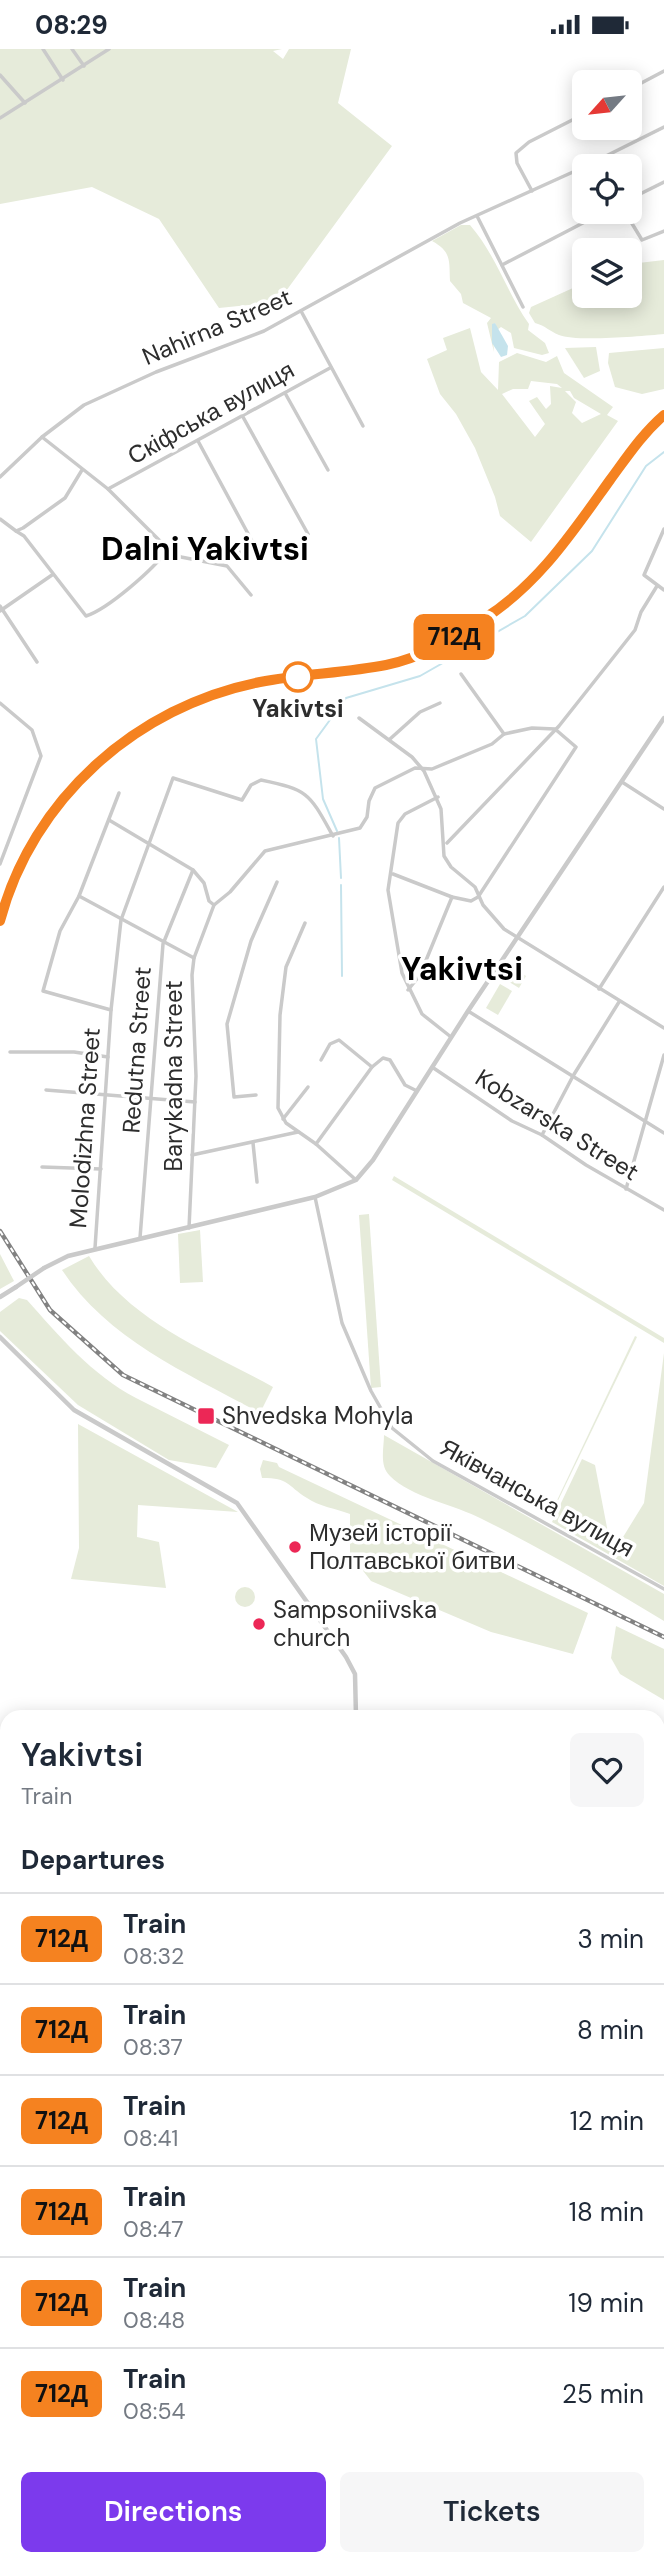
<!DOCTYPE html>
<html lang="en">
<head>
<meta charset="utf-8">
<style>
  :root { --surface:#fff; --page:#f6f6f7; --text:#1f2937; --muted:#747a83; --line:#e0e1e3; --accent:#7c3aed }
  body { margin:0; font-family:"DM Sans",sans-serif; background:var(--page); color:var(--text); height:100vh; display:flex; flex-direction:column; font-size:26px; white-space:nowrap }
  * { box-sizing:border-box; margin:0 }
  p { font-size:23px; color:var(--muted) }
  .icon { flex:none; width:38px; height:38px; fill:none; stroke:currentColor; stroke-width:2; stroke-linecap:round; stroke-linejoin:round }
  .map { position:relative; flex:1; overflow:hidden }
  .drawer { position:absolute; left:0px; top:1661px; width:665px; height:856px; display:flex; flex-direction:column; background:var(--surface); border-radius:21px 21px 0 0; box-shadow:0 4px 18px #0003 }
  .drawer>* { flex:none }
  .badge { padding:0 14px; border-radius:10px; font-size:24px; line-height:46px }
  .needle { width:46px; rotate:243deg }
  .tools { position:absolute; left:572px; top:21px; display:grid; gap:14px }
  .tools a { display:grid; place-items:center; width:70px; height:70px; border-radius:10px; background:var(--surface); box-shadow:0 4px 18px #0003; font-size:35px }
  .map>.badge { position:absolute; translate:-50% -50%; box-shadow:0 0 0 4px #fff }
  h2 { padding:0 21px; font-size:26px; line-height:63px }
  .round { display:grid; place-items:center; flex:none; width:74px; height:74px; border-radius:10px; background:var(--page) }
  .summary { display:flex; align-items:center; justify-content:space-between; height:119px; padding:0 21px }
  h1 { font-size:33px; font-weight:600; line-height:52px }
  .primary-button { display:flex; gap:14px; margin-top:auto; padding:14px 21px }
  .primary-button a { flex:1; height:80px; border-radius:10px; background:var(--accent); color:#fff; font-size:28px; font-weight:600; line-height:80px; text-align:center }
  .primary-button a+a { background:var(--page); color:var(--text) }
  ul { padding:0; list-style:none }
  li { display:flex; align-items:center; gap:21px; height:91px; padding:0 21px; border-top:2px solid var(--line) }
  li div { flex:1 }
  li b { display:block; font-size:26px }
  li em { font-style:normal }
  li .badge { min-width:77px; font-weight:700; text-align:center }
  .status { display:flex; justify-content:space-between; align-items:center; height:49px; padding:0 35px; background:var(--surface); direction:ltr }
  .status svg { height:19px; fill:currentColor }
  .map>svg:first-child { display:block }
  .green { fill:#e6ebda; fill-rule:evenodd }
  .water { fill:#c5e3ec }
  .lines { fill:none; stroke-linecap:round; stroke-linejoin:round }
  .stream { stroke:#c5e3ec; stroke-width:2 }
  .minor { stroke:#cacaca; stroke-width:3.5 }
  .tertiary { stroke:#cacaca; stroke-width:4.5 }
  .primary { stroke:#a5a5a5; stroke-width:5 }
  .rail-casing { stroke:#828282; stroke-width:4.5 }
  .rail { stroke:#fff; stroke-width:2; stroke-dasharray:5; stroke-linecap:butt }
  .tertiary-bridge { stroke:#cacaca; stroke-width:4.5 }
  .line-casing { stroke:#fff; stroke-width:16 }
  .line { stroke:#f58220; stroke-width:10 }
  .stop-dot { fill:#fff; stroke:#f58220; stroke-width:3.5 }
  .poi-dot { fill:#ec2756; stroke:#fff; stroke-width:2.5 }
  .labels { text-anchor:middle; stroke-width:7; stroke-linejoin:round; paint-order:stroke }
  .street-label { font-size:24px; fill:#2d2d2d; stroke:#fff }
  .stop-label { font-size:24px; font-weight:bold; fill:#2d2d2d; stroke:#fff }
  .poi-label { font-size:24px; fill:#2d2d2d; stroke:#fff; text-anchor:start }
  .district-label { font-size:32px; font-weight:bold; fill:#000; stroke:#fff }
</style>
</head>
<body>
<div class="status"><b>08:29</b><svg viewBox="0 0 49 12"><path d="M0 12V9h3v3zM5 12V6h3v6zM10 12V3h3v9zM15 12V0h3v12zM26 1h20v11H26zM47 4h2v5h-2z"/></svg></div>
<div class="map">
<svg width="664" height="2515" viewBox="0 0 664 2515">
  <rect width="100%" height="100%" fill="#fff"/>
  <g class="green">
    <path d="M0 0H282L273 2 283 10 289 0H351L338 54 392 97 278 253 219 259 159 170 92 138 0 155Z"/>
    <path d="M461 176H470C496 206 507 244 529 275L528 281 545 294 549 304 542 306 514 299 511 284 501 278 497 281 495 274 492 276 494 303 487 274 491 269 463 254 461 245 450 232C449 212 452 203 432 192Z"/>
    <path d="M664 211V285C643 287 575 293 559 286 549 282 546 277 535 274L529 264 531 258 584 234V247H630V215Z"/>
    <path d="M470 279 481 323 498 341 499 313 517 304 546 313 557 307 564 324 613 358 607 366 618 372 531 493 500 467 495 448 475 399 456 365 440 345 427 310 447 301 443 289ZM531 332 557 335 562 339 550 337 551 355 546 360 537 348 529 352 545 375 535 388 502 345 513 340H528ZM565 342H570L574 349 601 365 582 374 572 364 576 353Z"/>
    <path d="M596 298 600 322 584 329 565 299Z"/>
    <path d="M664 299V340L642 345 615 338 608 314 609 304Z"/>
    <path d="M511 917 526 927 519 939 503 929Z"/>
    <path d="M500 935 512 942 498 966 486 959Z"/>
    <path d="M394 1127 664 1289V1294L392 1131Z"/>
    <path d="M369 1165 381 1338 371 1339 359 1166Z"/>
    <path d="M200 1181 203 1233 180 1234 178 1185Z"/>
    <path d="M0 1205 14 1232 0 1240Z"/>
    <path d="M89 1207C128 1272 208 1302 273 1338L260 1364C189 1325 108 1291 62 1221Z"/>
    <path d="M19 1249 27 1251C59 1287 92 1326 136 1349 167 1365 198 1380 229 1396L216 1419 169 1411 78 1356 0 1282V1263Z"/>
    <path d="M635 1287 637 1288 552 1464H551Z"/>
    <path d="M664 1304V1537L552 1473 582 1410 595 1416 609 1489 620 1493 644 1454Z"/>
    <path d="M78 1375 238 1463 138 1456 137 1488 159 1493 166 1539 71 1530 79 1499Z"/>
    <path d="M384 1386 664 1545V1572C605 1536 544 1501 482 1470 456 1456 410 1448 390 1427 379 1417 384 1399 384 1386Z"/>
    <path d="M263 1411 277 1414 279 1418 588 1564 573 1605 491 1583 371 1532 350 1505V1465C337 1460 318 1457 307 1449 286 1436 290 1429 262 1429L260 1420Z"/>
    <circle cx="245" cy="1548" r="10"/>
    <path d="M616 1577 664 1600V1651L620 1625 611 1609Z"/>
    <path d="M163 2510H259V2515H165Z"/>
  </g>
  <g class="water">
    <path d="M495 274 508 297 507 306 501 308 492 294V275Z"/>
    <path d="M320 2510H395L390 2515H320Z"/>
  </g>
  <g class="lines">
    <g class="stream">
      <path d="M337 782 323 750 316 690 346 649 420 627 525 567 592 502 646 417 664 403"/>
      <path d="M339 789 341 829"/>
      <path d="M341 836 342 927"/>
    </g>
    <g class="minor">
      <path d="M43 0 63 31"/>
      <path d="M72 0 84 17"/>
      <path d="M0 26 25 54"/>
      <path d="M630 40 664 22"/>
      <path d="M0 69 109 0"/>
      <path d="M586 117 664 78"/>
      <path d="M532 142 517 114 516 104 529 93 584 65"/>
      <path d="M630 150 664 133"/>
      <path d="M625 163 642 191 664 182"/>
      <path d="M477 167 523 258"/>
      <path d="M502 216 604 163"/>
      <path d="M301 262 363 377"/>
      <path d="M285 344 328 421"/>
      <path d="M243 368 308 485"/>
      <path d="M42 388 108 440 168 500 181 508 227 517 251 546"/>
      <path d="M198 392 252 492 246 502 229 506 218 514"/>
      <path d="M0 428 42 388 84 356 156 323 264 282 460 174 584 118"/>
      <path d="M108 440 330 319"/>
      <path d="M0 470 16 482 23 479 65 449 82 421"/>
      <path d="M664 480 644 526 664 541"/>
      <path d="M16 482 24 487 86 567C108 560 154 520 168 500"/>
      <path d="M0 557 37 613"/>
      <path d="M0 562 52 526"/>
      <path d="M461 625 504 685"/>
      <path d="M0 654 32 681 41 707 0 815"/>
      <path d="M359 669 412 708 424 722 441 760 444 807 451 818 475 838 483 856 504 880 664 979"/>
      <path d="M390 690 420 663 440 654"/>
      <path d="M622 733 664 760"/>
      <path d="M438 748 405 765 398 774 388 841 402 924 422 965 451 988"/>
      <path d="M109 771 193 821 204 834 209 852 214 856"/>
      <path d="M447 794 559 677 635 581 641 563 657 537"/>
      <path d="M393 825 452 848"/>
      <path d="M79 847 194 909"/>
      <path d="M305 874 286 918 280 966 278 1059 286 1074 316 1095 356 1131"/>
      <path d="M599 940 664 838"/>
      <path d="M111 961 43 942 60 882 79 847 119 744"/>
      <path d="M468 962 664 1084"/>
      <path d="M10 1003H74L108 1008"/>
      <path d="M321 1011 330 995 339 991 372 1018"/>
      <path d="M432 1018 512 1072 542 1086 586 1116 664 1161"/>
      <path d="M46 1041 195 1053"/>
      <path d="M256 1046 234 1048 227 975 251 892 277 833"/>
      <path d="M283 1070 308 1038"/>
      <path d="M542 1086 573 1027 619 953"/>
      <path d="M253 1094 257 1133"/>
      <path d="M316 1095 372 1018 383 1009 390 1011 405 1036 417 1042"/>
      <path d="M192 1106 298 1083"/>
      <path d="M42 1118 101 1120"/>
      <path d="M626 1140 664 1006"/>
      <path d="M315 1148 342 1274 371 1342 392 1379 433 1412 664 1540"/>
      <path d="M189 1179 196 1027 192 926 194 909 214 856 230 843 265 802 360 779 367 768 369 752 375 739 415 719 432 720 492 695 504 685 532 679 555 680 576 698 478 848 471 852 452 848 420 926 408 941"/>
      <path d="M140 1189 163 895 193 821"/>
      <path d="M95 1199 111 961 121 871 173 729 242 751 251 736 261 731C309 741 309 744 333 787"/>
      <path d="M158 2510 161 2515"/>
      <path d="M110 2515V2510"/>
    </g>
    <g class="tertiary">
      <path d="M44 1219 68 1207 315 1148 356 1131 373 1111 468 962 664 669"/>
      <path d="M0 1248 16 1238"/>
      <path d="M0 1288 74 1361 237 1454 346 1608 355 1625 356 1668"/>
    </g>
    <g class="primary">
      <path d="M0 1940 7 1941"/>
      <path d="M658 1977 664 1978"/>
    </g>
    <g class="rail-casing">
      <g id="rail">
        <path d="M0 872C31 757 126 667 240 638 295 624 353 625 408 610 466 587 520 551 559 502 595 458 621 404 664 366"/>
        <path d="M0 1182 50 1261 123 1326 664 1588"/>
      </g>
    </g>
    <use href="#rail" class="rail"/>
    <path class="tertiary-bridge" d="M16 1238 44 1219"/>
  </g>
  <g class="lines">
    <g class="line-casing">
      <path id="line" d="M0 872C32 750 137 657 260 633 302 625 345 624 386 616 421 609 453 590 482 571 538 536 572 484 610 431 627 408 642 385 664 366"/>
    </g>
    <use href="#line" class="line"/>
  </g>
  <circle class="stop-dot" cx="298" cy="628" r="14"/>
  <g class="poi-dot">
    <rect x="197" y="1358" width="18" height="18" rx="3.5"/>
    <circle cx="295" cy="1498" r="7"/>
    <circle cx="259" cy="1575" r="7"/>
  </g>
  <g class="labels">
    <g class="street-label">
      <text transform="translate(217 278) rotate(-23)" y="8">Nahirna Street</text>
      <text transform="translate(211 364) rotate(-29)" y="8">Скіфська вулиця</text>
      <text transform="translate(137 1001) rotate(-86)" y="8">Redutna Street</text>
      <text transform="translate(174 1027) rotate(-90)" y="8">Barykadna Street</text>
      <text transform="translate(557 1076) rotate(32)" y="8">Kobzarska Street</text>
      <text transform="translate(85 1079) rotate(-86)" y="8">Molodizhna Street</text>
      <text transform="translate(537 1449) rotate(29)" y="8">Яківчанська вулиця</text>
    </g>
    <g class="stop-label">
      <text x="298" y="668">Yakivtsi</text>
    </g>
    <g class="poi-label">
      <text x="222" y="1375">Shvedska Mohyla</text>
      <text x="309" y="1492">Музей історії<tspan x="309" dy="28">Полтавської битви</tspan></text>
      <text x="273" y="1569">Sampsoniivska<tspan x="273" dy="28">church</tspan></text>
    </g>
    <g class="district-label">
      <text x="205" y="511">Dalni Yakivtsi</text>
      <text x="462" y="931">Yakivtsi</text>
    </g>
  </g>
</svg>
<div class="tools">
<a><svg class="needle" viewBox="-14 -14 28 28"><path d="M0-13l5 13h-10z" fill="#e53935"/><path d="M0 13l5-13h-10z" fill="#747a83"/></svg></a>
<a><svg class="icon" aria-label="locate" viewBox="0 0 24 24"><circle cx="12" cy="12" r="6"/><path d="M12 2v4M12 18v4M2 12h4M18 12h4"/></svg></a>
<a><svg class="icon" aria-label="layers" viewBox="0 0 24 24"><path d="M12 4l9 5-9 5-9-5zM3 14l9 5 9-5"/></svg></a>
</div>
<b class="badge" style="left:454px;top:588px;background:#f58220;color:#111">712Д</b>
<section class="drawer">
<div class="summary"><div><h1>Yakivtsi</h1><p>Train</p></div><a class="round"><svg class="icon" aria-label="heart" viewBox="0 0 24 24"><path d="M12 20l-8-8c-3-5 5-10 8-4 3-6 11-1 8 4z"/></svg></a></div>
<h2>Departures</h2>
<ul>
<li><span class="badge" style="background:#f58220;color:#111">712Д</span><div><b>Train</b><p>08:32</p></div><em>3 min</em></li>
<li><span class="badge" style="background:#f58220;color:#111">712Д</span><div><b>Train</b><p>08:37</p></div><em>8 min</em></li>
<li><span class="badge" style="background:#f58220;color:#111">712Д</span><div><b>Train</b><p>08:41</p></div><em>12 min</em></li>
<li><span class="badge" style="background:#f58220;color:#111">712Д</span><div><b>Train</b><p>08:47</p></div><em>18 min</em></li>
<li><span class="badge" style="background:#f58220;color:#111">712Д</span><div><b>Train</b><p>08:48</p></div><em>19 min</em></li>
<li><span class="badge" style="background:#f58220;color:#111">712Д</span><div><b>Train</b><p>08:54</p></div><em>25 min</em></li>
</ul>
<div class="primary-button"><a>Directions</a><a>Tickets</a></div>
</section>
</div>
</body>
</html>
